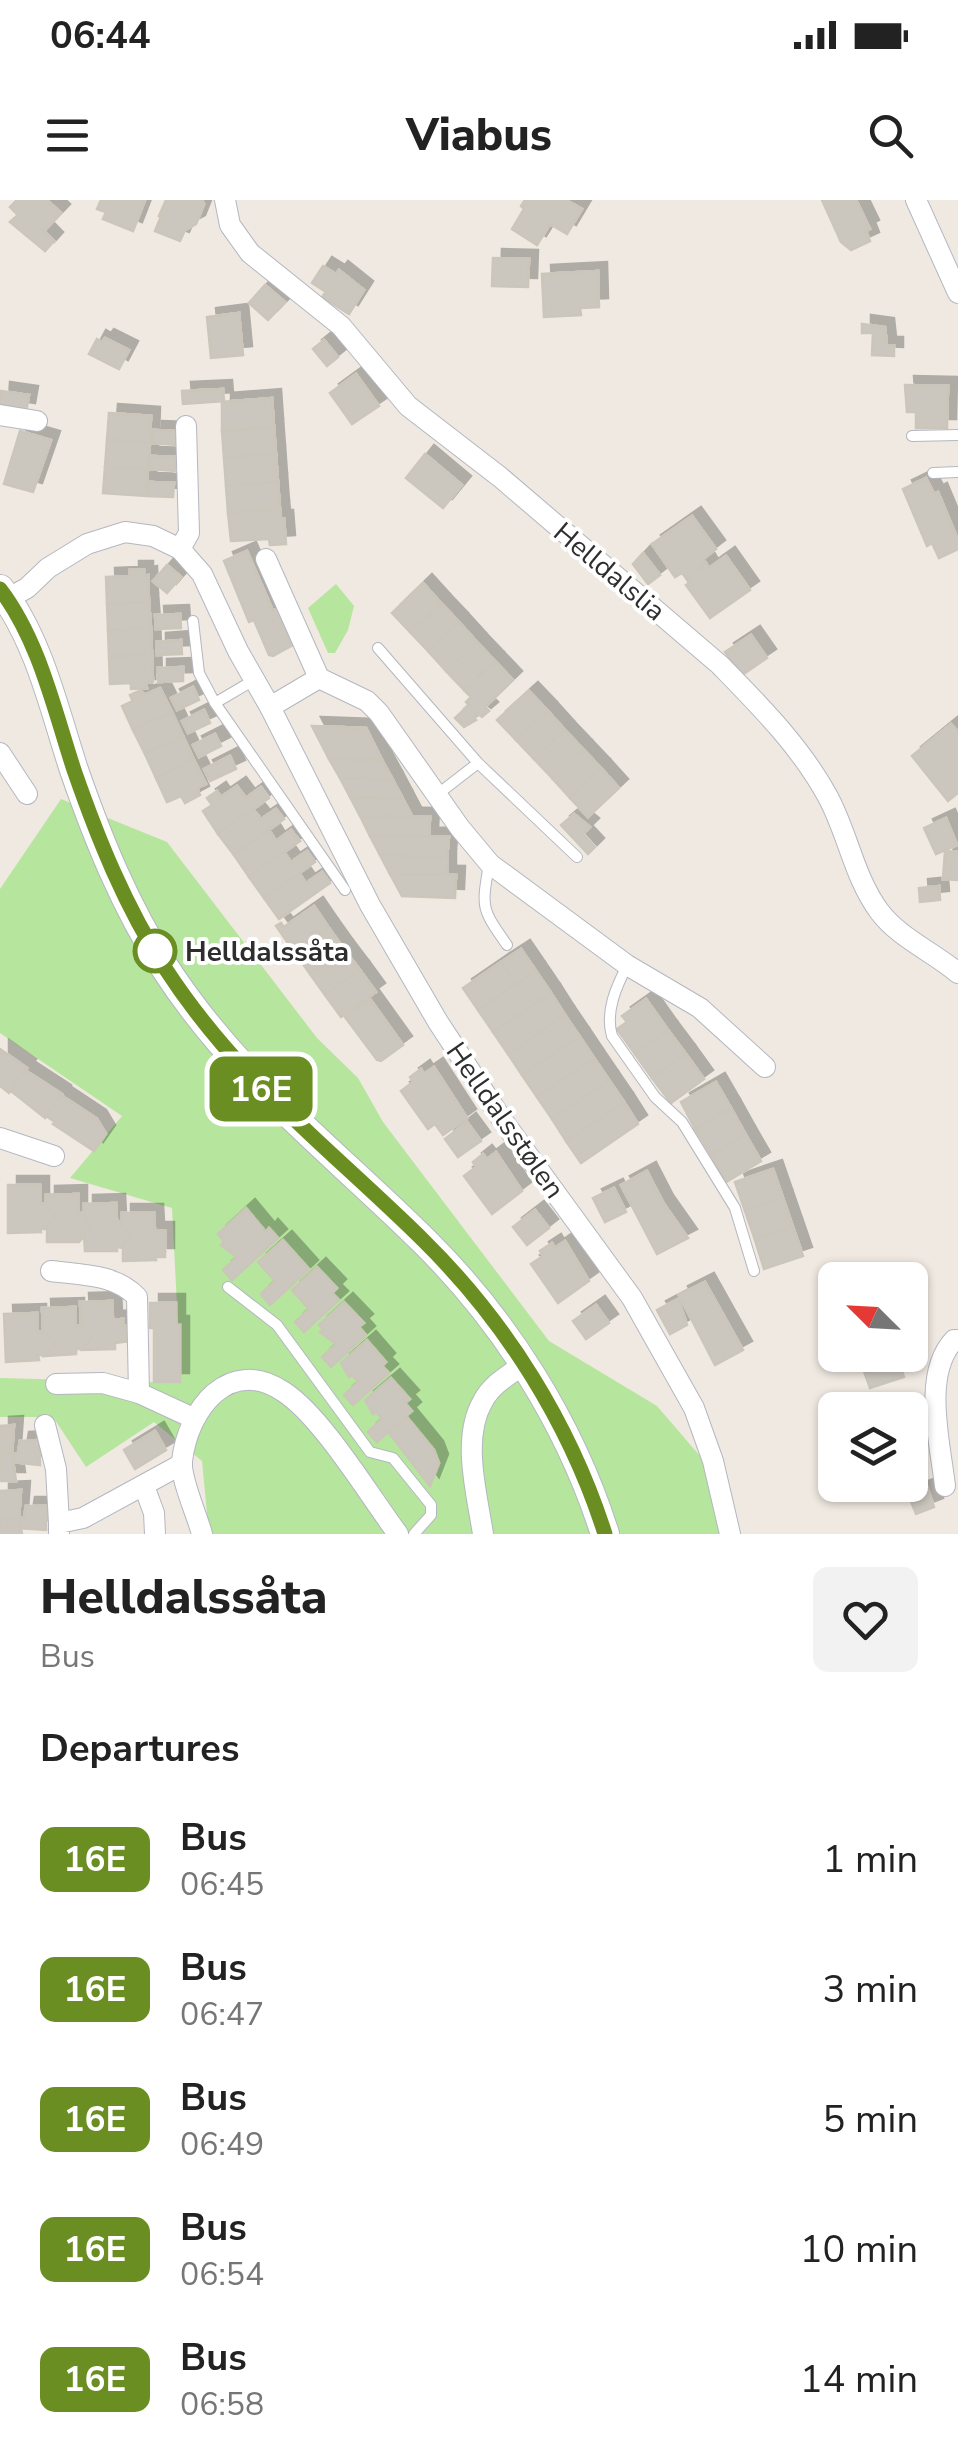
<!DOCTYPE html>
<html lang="en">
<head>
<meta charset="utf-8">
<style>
  :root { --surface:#fff; --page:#f2f2f2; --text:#222; --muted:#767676 }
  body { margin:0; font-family:"Nunito Sans",sans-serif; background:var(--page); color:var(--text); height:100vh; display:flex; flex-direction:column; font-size:38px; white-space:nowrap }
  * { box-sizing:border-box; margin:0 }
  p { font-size:32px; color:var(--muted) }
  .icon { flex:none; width:55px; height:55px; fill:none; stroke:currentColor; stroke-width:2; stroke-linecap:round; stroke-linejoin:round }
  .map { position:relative; height:1334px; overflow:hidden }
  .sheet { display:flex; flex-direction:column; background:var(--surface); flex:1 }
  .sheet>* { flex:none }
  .badge { padding:0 20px; border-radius:15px; font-size:35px; line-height:65px }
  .needle { width:65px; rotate:294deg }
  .tools { position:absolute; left:818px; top:1062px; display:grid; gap:20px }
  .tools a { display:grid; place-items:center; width:110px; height:110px; border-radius:15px; background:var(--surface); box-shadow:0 2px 8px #0004; font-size:50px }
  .map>.badge { position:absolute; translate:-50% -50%; box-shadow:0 0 0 5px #fff }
  h2 { padding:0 40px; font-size:38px; line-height:90px }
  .round { display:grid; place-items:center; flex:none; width:105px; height:105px; border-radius:15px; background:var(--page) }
  .summary { display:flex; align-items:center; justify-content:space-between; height:170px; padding:0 40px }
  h1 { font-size:48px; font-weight:800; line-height:75px }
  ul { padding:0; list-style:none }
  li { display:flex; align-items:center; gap:30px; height:130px; padding:0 40px }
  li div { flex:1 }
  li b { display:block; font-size:38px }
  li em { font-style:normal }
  li .badge { min-width:110px; font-weight:700; text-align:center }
  .status { display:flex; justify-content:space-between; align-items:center; height:70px; padding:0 50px; background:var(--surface); direction:ltr }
  .status svg { height:28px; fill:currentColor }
  header { display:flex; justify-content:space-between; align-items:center; height:130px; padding:0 40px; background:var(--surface); font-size:45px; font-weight:800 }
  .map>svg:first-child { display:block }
  .green { fill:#b6e59e }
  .building { fill:#cbc7bf; stroke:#cbc5ba; stroke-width:2.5; filter:url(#shadow) }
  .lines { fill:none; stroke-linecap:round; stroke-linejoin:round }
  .service-casing { stroke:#b4b7c1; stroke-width:12 }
  .minor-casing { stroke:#b4b7c1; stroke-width:22 }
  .secondary-casing { stroke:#b4b7c1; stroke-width:30 }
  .service { stroke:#fff; stroke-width:10 }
  .minor { stroke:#fff; stroke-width:20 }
  .secondary { stroke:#fff; stroke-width:28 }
  .line-casing { stroke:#fff; stroke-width:22 }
  .line { stroke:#6b8e23; stroke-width:15 }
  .stop-dot { fill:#fff; stroke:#6b8e23; stroke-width:5 }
  .labels { text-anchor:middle; stroke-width:8; stroke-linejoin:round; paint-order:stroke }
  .street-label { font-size:28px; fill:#2e2e2e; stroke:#fff }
  .stop-label { font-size:28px; font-weight:bold; fill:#2e2e2e; stroke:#fff; text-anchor:start }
</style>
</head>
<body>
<div class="status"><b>06:44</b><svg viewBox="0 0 49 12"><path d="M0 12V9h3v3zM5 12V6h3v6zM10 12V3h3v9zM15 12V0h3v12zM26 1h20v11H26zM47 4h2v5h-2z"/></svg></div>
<header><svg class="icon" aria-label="menu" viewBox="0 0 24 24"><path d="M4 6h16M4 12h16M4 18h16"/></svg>Viabus<svg class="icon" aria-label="search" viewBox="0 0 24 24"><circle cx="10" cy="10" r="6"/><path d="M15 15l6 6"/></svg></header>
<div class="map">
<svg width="958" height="1334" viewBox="0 0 958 1334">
  <defs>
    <filter id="shadow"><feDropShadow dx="9" dy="-9" stdDeviation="0" flood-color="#0004"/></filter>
  </defs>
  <rect width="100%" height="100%" fill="#efe9e1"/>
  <g class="green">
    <path d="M336 384 354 406 348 430 335 453H328L308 408Z"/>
    <path d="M61 599 167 642 317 838 358 878 383 922 549 1141 657 1206 724 1284 740 1334H209L202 1261 154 1222 86 1267 53 1217H0V1178L181 1183 172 1008 70 978 122 916 0 833V689Z"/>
  </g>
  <g class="building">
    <path d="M17 0H47L61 13 44 31 54 41 45 51 10 22 18 15 10 7Z"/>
    <path d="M101 0H145L133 31 103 19 106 12 97 9Z"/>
    <path d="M166 0H202L204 4 196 24 185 30 180 41 155 31 160 19 167 22 168 19 159 16Z"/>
    <path d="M525 0H566L582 9 567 34 550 24 537 45 512 29 524 9 521 6Z"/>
    <path d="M856 0 870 29 866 31 870 41 851 50 841 42 822 0Z"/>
    <path d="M493 58 529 59 528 87 492 86Z"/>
    <path d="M323 66 336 74 339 70 364 90 349 114 322 97 326 92 312 83Z"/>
    <path d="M598 71 599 107 580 108 581 115 544 117 542 74Z"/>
    <path d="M265 85 285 102 268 120 249 103Z"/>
    <path d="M239 113 243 155 211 158 207 117Z"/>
    <path d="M862 124 885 127 887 146H894V156L872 155 873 133H862Z"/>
    <path d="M105 138 129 150 119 169 89 154 97 139 102 142Z"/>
    <path d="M324 140 338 157 327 166 313 149Z"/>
    <path d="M356 174 379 206 352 224 330 193Z"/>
    <path d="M905 185 948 186 947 228H916V212H907Z"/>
    <path d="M223 189 224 201 183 204 182 191Z"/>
    <path d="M1 191 29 195 26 212 0 208Z"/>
    <path d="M272 198 274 227 222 231V202Z"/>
    <path d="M109 213 151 216 150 243 107 240Z"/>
    <path d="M274 227 276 254 224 258 222 231Z"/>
    <path d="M153 230 178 231 177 245 152 243Z"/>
    <path d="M20 231 51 240 33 292 4 284Z"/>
    <path d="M107 240 150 243 148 269 105 267Z"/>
    <path d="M276 254 278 282 226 286 224 258Z"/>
    <path d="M425 254 462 285 443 308 406 278Z"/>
    <path d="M151 256 176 257 175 271 150 269Z"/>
    <path d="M105 267 148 269 146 296 103 293Z"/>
    <path d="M926 278 934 294 938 292 958 340V349L939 358 932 343 927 346 903 289Z"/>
    <path d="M149 282 174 283 173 297 148 296Z"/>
    <path d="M278 282 280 309 228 313 226 286Z"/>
    <path d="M280 309 281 319H284L286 344 270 345 269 339 231 341 228 313Z"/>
    <path d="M692 316 716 349 703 359 706 363 686 378 682 373 675 377 652 344Z"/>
    <path d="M247 351 273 411 277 409 293 445 273 456 269 455 254 420 249 422 224 361Z"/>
    <path d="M643 353 660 375 648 384 633 364Z"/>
    <path d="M726 356 750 390 710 418 686 385 689 383 686 378 706 363 709 368Z"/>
    <path d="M167 365 181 377 167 393 153 381Z"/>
    <path d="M130 370H144V376L148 375 149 402 107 404 106 377 130 376Z"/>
    <path d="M423 383 441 403 410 432 392 413Z"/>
    <path d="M149 402 151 428 108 430 107 404Z"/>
    <path d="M441 403 459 422 428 451 410 432Z"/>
    <path d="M180 414 181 428 156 429 155 415Z"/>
    <path d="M459 422 477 442 446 471 428 451Z"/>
    <path d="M151 428 152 455 109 457 108 430Z"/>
    <path d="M751 435 767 458 742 475 725 452Z"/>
    <path d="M181 440 182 454 157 455V442Z"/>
    <path d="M477 442 495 461 464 490 446 471Z"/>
    <path d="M152 455 153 482H146L147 488 131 489V483L110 484 109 457Z"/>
    <path d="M495 461 513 480 485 507 489 511 482 517 477 513 474 517 476 520 464 527 455 518 469 505 466 502 471 497 464 490Z"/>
    <path d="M183 467V481L158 482V468Z"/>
    <path d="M193 487 199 500 177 510 171 498Z"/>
    <path d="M160 488 172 512 133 530 122 506 133 501 130 495 141 490 144 495Z"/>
    <path d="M529 491 548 511 516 540 497 520Z"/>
    <path d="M204 510 210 523 188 533 182 521Z"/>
    <path d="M548 511 565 530 534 559 516 540Z"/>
    <path d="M172 512 183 536 145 554 133 530Z"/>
    <path d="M951 524 958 532V593L948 601 912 556Z"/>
    <path d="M312 526 366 528 382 560 329 559Z"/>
    <path d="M565 530 583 549 552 578 534 559Z"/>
    <path d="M215 534 221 546 199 557 193 545Z"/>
    <path d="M183 536 194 560 156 578 145 554Z"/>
    <path d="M583 549 601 568 570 598 552 578Z"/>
    <path d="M230 556 236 569 210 581 204 569Z"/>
    <path d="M329 559 382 560 393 580 340 578Z"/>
    <path d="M194 560 206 584 197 588 200 595 185 603 181 596 167 602 156 578Z"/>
    <path d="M601 568 619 588 588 617 570 598Z"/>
    <path d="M340 578 393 580 403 599 350 597Z"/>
    <path d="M237 586 246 598 261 587 269 598 218 634 203 611 212 605 207 598 217 591 221 597Z"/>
    <path d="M350 597 403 599 413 618 360 616Z"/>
    <path d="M253 609 261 619 276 609 284 619 234 655 218 634Z"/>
    <path d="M574 614 590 627 583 634 595 647 588 654 561 625Z"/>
    <path d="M360 616 430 617 429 638 370 636Z"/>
    <path d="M946 618 957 645 936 654 924 628Z"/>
    <path d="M269 630 276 641 291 630 300 641 249 677 234 655Z"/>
    <path d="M370 636 449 637 447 658 380 655Z"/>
    <path d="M307 651 315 662 264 698 249 677 284 652 291 662Z"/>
    <path d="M945 651 958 652V680L943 679Z"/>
    <path d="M380 655 447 658V676L390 674Z"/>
    <path d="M322 672 330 683 279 719 264 698 299 673 306 683Z"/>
    <path d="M390 674 456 675 455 698 402 696Z"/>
    <path d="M939 686 940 700 920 702 919 688Z"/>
    <path d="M314 706 329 728 295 753 276 726 281 723 284 727Z"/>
    <path d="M329 728 344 749 310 774 295 753Z"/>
    <path d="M344 749 360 770 325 795 310 774Z"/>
    <path d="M521 749 536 771 516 784 501 762Z"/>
    <path d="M501 762 516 784 478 810 463 788Z"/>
    <path d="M360 770 376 792 341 817 325 795Z"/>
    <path d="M536 771 551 793 493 832 478 810Z"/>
    <path d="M551 793 565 815 508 854 493 832Z"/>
    <path d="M370 799 403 845 381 861 377 860 345 817Z"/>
    <path d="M646 799 668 830 635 854 617 829 627 822 622 816Z"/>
    <path d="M565 815 580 837 522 875 508 854Z"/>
    <path d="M668 830 686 854 652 878 635 854Z"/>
    <path d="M580 837 594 858 537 897 522 875Z"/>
    <path d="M0 849 27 868 9 893 0 886Z"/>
    <path d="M686 854 704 879 671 903 652 878Z"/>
    <path d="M594 858 609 880 552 919 537 897Z"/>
    <path d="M434 867 467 918 443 935 435 924 428 929 401 891 413 882 410 877 421 869 424 874Z"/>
    <path d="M25 870 62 894 45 918 11 891Z"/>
    <path d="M609 880 624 902 566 941 552 919Z"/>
    <path d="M716 882 731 908 695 929 681 902Z"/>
    <path d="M61 895 97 919 106 934 94 951 53 924 55 922 46 916Z"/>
    <path d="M624 902 638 924 581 963 566 941Z"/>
    <path d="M731 908 746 935 711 955 695 929Z"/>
    <path d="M467 922 481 941 458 957 445 939Z"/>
    <path d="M746 935 761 961 726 982 711 955Z"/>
    <path d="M496 952 522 991 492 1014 464 976 476 967 473 962 483 954 487 959Z"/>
    <path d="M773 969 783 998 745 1011 735 982Z"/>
    <path d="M647 971 664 1004 688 1038 657 1054 621 985Z"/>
    <path d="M8 985H40V1004L46 1003 56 1016 47 1029H40L41 1032 8 1033Z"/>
    <path d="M614 988 626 1012 605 1022 593 998Z"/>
    <path d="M78 994V1013H84L93 1025 79 1042H47V1026L56 1016 46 1006V995Z"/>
    <path d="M783 998 793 1027 755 1040 745 1011Z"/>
    <path d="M116 1003 117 1022H122L132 1035 123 1048 117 1047V1051H85L84 1034 93 1025 84 1016V1004Z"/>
    <path d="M246 1008 266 1032 269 1028 278 1038 232 1080 223 1070 237 1057 221 1045 224 1042 218 1034Z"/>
    <path d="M535 1010 549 1028 527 1045 513 1027Z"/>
    <path d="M122 1013H154L155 1031H165V1057H155L156 1060 123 1061V1044L132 1035 122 1026Z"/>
    <path d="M793 1027 803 1056 764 1069 755 1040Z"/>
    <path d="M283 1040 309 1069 270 1105 261 1094 275 1081 258 1062Z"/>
    <path d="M565 1041 589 1081 558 1103 531 1064 543 1056 540 1051 552 1043 555 1048Z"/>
    <path d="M317 1067 337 1088 332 1093 339 1100 304 1132 295 1122 309 1109 292 1090Z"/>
    <path d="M705 1082 743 1150 715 1165 679 1095Z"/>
    <path d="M678 1099 687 1125 670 1134 657 1110Z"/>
    <path d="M112 1101 113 1120 123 1119V1126L130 1125 131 1141 115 1143V1149L82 1150 93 1136 81 1125 80 1102Z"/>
    <path d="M344 1102 364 1123 359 1127 366 1135 331 1167 322 1157 336 1144 320 1132 323 1129 319 1125Z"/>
    <path d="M150 1103H176V1125H180V1182H154V1128H150Z"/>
    <path d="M596 1105 609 1123 586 1139 573 1121Z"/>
    <path d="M75 1107V1126L81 1125 93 1136 82 1149H76V1154L44 1156 56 1143 43 1131 42 1108Z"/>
    <path d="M37 1113V1132L43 1131 56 1143 44 1155H38L39 1160 6 1162 4 1114Z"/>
    <path d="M367 1140 386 1162 382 1166 389 1173 353 1205 344 1195 358 1182 352 1175 349 1177 341 1163Z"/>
    <path d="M880 1155H896L904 1177 870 1188 861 1163Z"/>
    <path d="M391 1178 410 1199 405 1203 412 1211 377 1242 368 1232 382 1219 376 1212 373 1214 365 1200Z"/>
    <path d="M407 1217 434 1250 439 1263 430 1286 389 1233Z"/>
    <path d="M14 1225 12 1254H0V1226Z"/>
    <path d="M155 1231 166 1250 135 1269 124 1250Z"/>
    <path d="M39 1240 40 1265 12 1262V1254L18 1253 20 1241Z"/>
    <path d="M0 1254H12L16 1281H0Z"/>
    <path d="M927 1287 934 1307 916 1314 908 1294Z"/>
    <path d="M21 1290 19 1318 0 1319V1291Z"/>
    <path d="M26 1306H46V1330L19 1328V1318H24Z"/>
    <path d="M19 1318 22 1334H0V1319Z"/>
  </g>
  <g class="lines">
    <g class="service-casing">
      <g id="service">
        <path d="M912 236 958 235"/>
        <path d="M933 273 958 272"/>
        <path d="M193 421 199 473 215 503 254 480"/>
        <path d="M378 448 478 563 577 657"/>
        <path d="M215 503 345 690"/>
        <path d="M438 594 478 563"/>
        <path d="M489 665C481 709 482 709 507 745"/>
        <path d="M627 766C616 787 605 812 612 836L655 897 682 922 735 1008 754 1071"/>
        <path d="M228 1087 277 1125 370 1252 393 1258 431 1305V1315L414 1334"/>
      </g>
    </g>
    <g class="minor-casing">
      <g id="minor">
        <path d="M225 0 230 25 250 53 341 126 408 206 500 277 720 465C760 506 801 547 828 597 848 634 854 677 879 711 898 737 933 752 958 773"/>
        <path d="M916 0 958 93"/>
        <path d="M0 215 37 221"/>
        <path d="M180 349 189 333 186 226"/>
        <path d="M266 359 319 478"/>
        <path d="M7 399 27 388 48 368 87 344 125 332 153 336 180 349 202 374 238 451 270 507 370 705 438 822 503 921 632 1098 694 1208 713 1261 730 1334"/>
        <path d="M270 507 319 478 367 501 379 513 460 628 490 664 627 765 700 808 765 867"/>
        <path d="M0 553 27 594"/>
        <path d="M0 938 54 956"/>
        <path d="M51 1071C82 1075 115 1074 137 1097L139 1193 193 1218"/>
        <path d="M56 1184 103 1183 139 1193"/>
        <path d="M45 1225 56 1269 59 1323"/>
        <path d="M144 1286 154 1313 155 1334"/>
        <path d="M945 1286C940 1242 922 1174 954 1140H958"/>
        <path d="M59 1334V1323L83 1318 182 1264"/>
        <path d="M202 1334C197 1315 180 1278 182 1261 188 1209 229 1155 284 1192 322 1217 369 1295 398 1334"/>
        <path d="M483 1334C477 1294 461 1238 483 1201 492 1184 509 1175 524 1164"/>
      </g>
    </g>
    <g class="secondary-casing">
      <path id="secondary" d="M0 389C39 440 54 509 74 570 98 639 125 706 165 768 238 880 331 949 424 1041 506 1122 570 1224 605 1334"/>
    </g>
    <use href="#service" class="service"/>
    <use href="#minor" class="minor"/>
    <use href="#secondary" class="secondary"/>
  </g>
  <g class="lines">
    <g class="line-casing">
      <path id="line" d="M0 389C39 440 54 509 74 570 98 639 125 706 165 768 239 882 330 948 424 1041 506 1122 570 1224 605 1334"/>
    </g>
    <use href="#line" class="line"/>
  </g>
  <circle class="stop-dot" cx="155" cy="751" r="20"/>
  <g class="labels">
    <g class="street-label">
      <text transform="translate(610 371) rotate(40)" y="10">Helldalslia</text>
      <text transform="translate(506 920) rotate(55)" y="10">Helldalsstølen</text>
    </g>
    <g class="stop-label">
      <text x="185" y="761">Helldalssåta</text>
    </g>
  </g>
</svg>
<div class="tools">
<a><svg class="needle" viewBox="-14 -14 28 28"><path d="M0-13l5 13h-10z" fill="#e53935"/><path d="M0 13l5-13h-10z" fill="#767676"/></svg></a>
<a><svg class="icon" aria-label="layers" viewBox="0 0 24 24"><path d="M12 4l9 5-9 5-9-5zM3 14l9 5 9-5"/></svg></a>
</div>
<b class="badge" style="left:261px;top:889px;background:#6b8e23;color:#fff">16E</b>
</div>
<section class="sheet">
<div class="summary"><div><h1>Helldalssåta</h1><p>Bus</p></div><a class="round"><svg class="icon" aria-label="heart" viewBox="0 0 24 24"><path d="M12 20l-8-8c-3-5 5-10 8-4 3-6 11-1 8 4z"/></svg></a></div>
<h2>Departures</h2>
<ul>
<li><span class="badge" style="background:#6b8e23;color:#fff">16E</span><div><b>Bus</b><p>06:45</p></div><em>1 min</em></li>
<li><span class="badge" style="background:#6b8e23;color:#fff">16E</span><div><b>Bus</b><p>06:47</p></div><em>3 min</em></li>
<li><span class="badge" style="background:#6b8e23;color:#fff">16E</span><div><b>Bus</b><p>06:49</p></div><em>5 min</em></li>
<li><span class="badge" style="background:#6b8e23;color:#fff">16E</span><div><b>Bus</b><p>06:54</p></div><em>10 min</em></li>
<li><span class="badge" style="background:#6b8e23;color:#fff">16E</span><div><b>Bus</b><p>06:58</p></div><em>14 min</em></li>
</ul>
</section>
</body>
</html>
